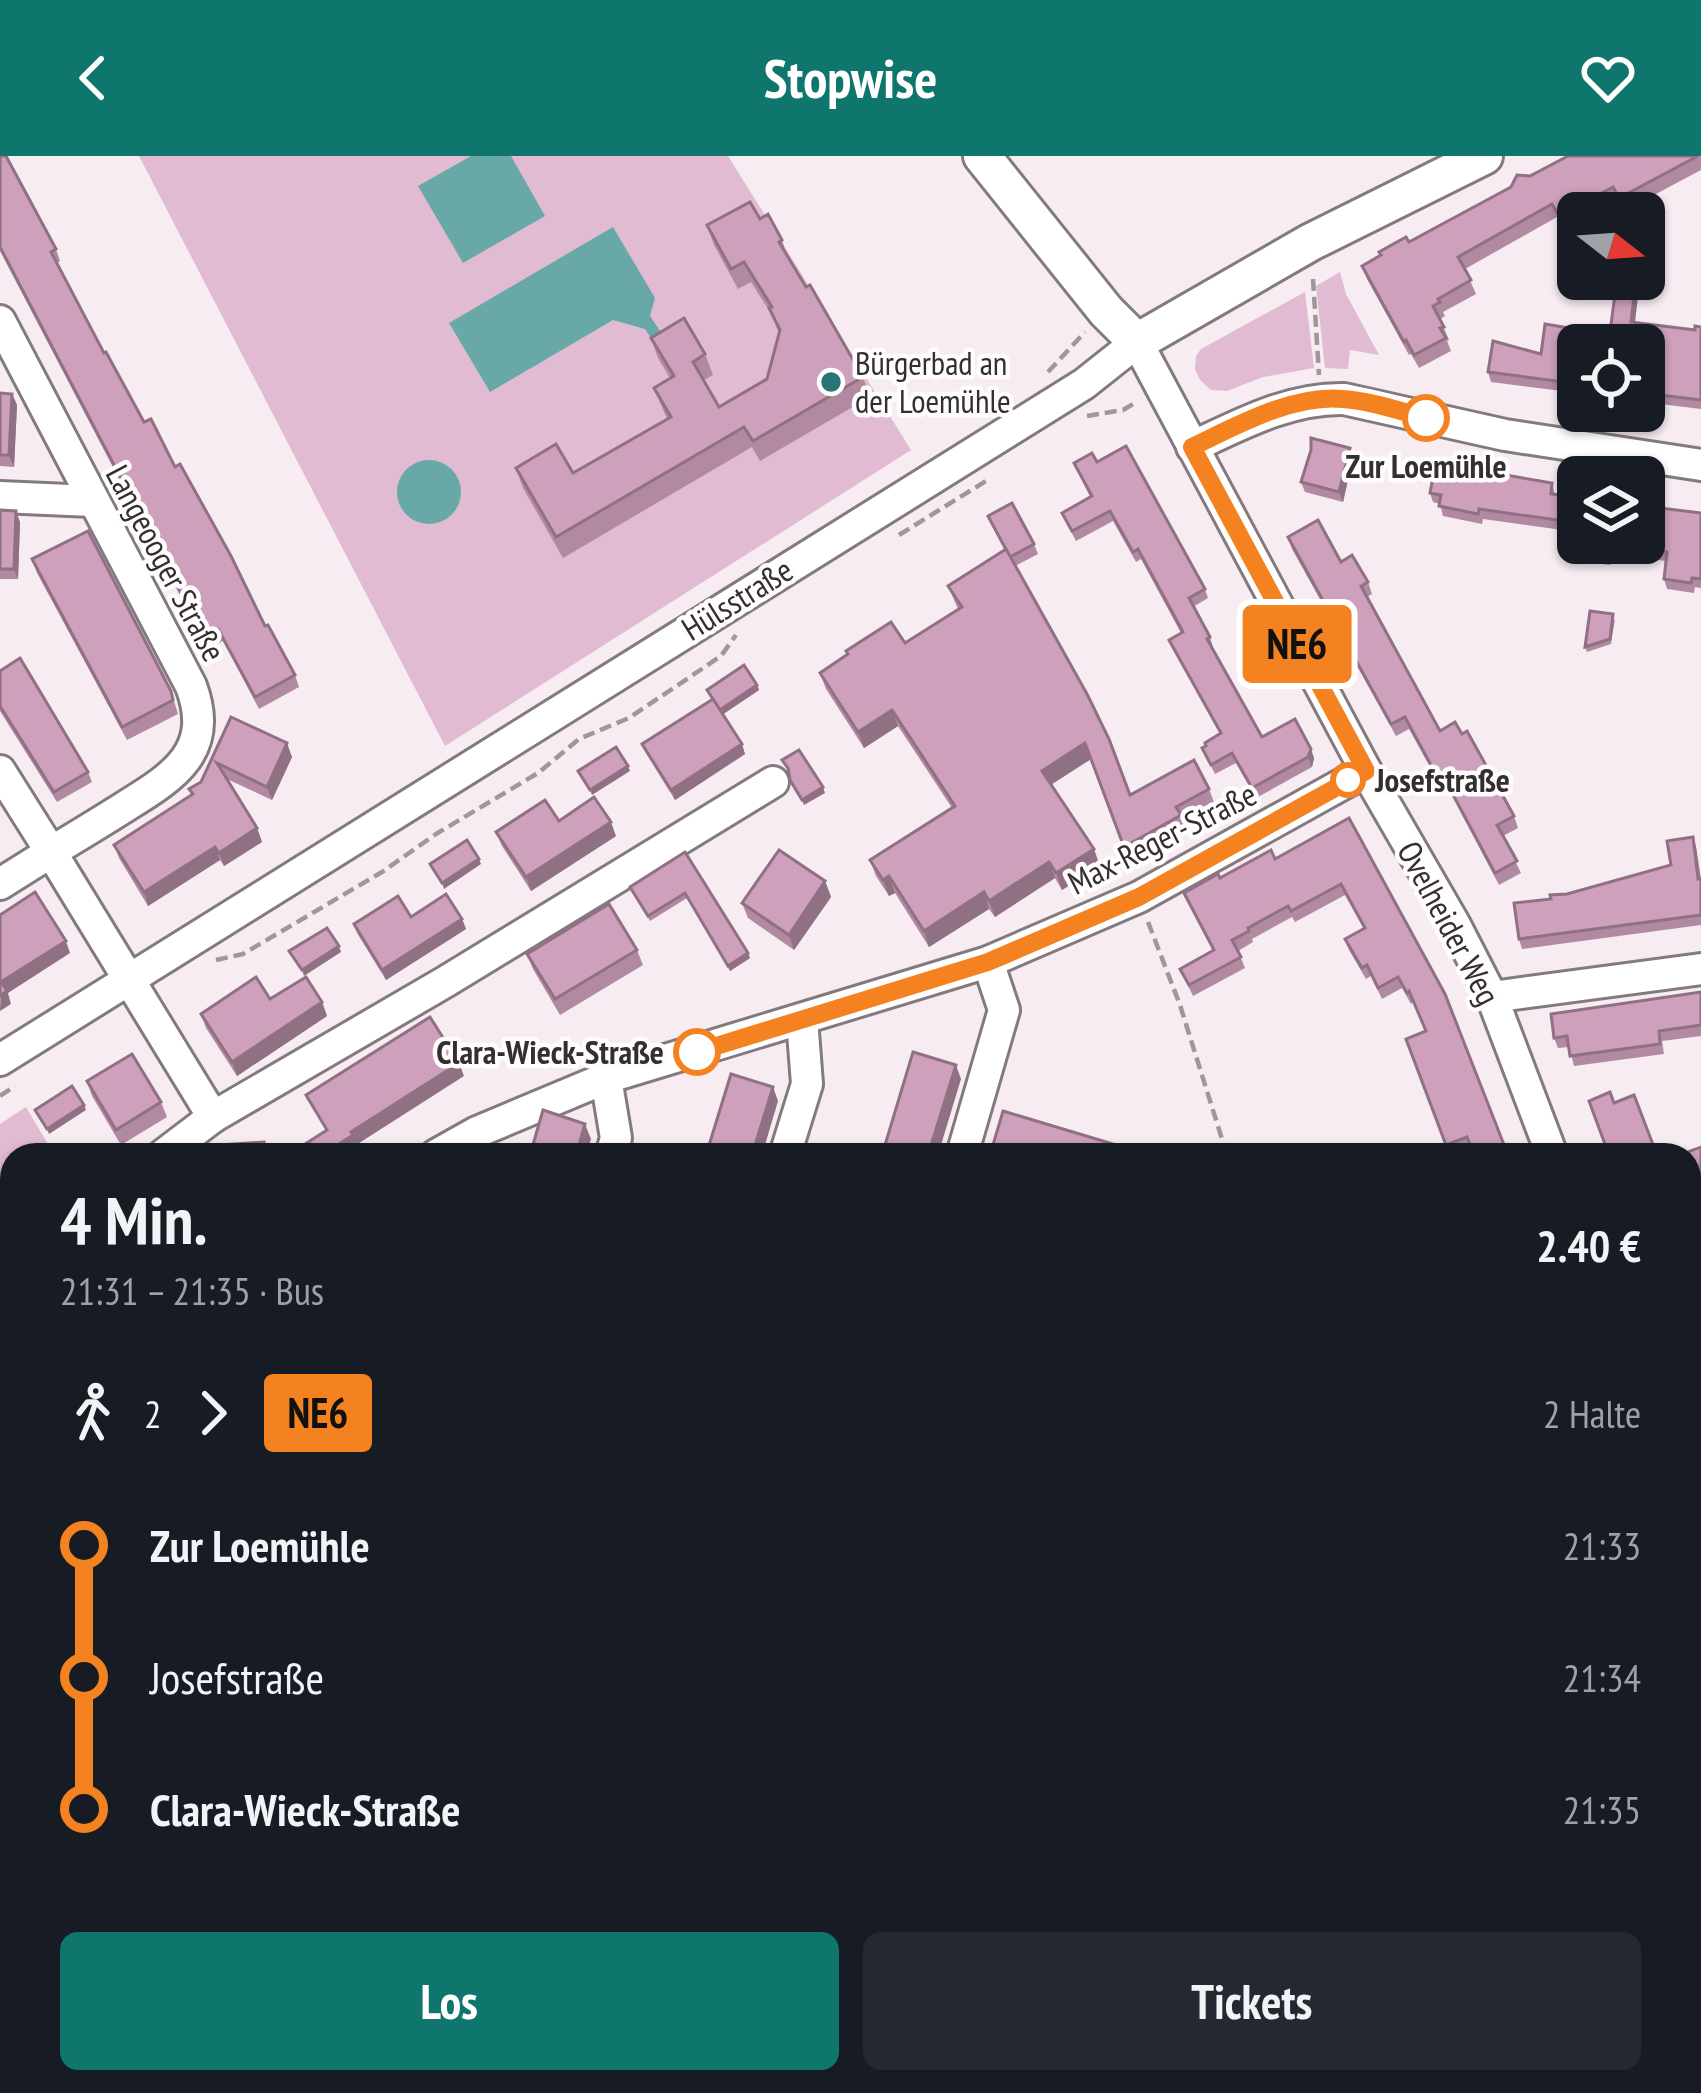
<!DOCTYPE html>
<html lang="de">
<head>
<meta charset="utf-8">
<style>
  :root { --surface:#171b24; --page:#242831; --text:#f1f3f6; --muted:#9ea1a6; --accent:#0f766e }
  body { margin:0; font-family:"PT Sans Narrow",sans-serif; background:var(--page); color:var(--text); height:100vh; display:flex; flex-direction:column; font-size:45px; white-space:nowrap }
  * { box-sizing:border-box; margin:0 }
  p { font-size:39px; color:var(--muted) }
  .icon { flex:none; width:66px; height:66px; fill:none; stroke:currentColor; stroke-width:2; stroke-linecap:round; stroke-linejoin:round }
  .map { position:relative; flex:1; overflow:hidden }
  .panel { position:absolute; left:0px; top:987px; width:1701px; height:951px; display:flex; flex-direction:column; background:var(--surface); border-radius:36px 36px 0 0; box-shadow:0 3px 9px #0004 }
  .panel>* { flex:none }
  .badge { padding:0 24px; border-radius:9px; font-size:42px; line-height:78px }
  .needle { width:78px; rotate:107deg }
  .fabs { position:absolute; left:1557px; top:36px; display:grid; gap:24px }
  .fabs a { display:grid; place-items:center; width:108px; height:108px; border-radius:18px; background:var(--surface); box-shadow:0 3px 9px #0004; font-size:60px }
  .map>.badge { position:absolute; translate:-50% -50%; box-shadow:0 0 0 6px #fff }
  .legs { display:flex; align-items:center; gap:18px; height:132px; padding:0 60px; font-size:39px }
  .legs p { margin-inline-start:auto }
  .head { display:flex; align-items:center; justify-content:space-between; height:204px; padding:0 60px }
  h1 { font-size:66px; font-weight:600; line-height:90px }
  .action { display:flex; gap:24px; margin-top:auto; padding:24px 60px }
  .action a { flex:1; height:138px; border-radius:18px; background:var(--accent); color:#fff; font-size:48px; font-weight:600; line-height:138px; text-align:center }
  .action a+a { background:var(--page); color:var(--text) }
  ul { padding:0 60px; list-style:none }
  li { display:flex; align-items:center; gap:42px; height:132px; font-size:45px }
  li i { display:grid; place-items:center; width:18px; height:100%; margin:0 15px; background:currentColor }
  li i::after { content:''; width:30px; height:30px; margin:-15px; border:9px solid; border-radius:50%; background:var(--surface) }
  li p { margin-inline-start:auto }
  li:first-child i { background:linear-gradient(#0000 50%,currentColor 0) }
  li:last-child i { background:linear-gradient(currentColor 50%,#0000 0) }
  header { display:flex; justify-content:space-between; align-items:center; height:156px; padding:0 60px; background:var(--accent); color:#fff; font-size:54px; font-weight:600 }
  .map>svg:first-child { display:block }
  .green { fill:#e1bbd1 }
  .water { fill:#68a8a7 }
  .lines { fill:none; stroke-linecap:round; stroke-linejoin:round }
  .minor-casing { stroke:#837a7f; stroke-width:36 }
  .major-casing { stroke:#837a7f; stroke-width:42 }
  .path { stroke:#9e979b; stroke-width:4.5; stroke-dasharray:12 6; stroke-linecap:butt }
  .minor { stroke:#fff; stroke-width:30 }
  .major { stroke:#fff; stroke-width:36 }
  .wall { fill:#b18aa1 }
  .shaded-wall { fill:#907083 }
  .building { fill:#cea0bb; stroke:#907083; stroke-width:3 }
  .line-1-casing { stroke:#fff; stroke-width:27 }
  .line-1 { stroke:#f58220; stroke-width:18 }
  .poi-dot { fill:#297474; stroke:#fefcfd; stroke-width:4.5 }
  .stop-1-dot { fill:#fff; stroke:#f58220; stroke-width:6 }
  .labels { text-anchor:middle; stroke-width:9; stroke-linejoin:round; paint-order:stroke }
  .poi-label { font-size:33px; fill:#332f31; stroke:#fefcfd; text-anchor:start }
  .stop-label { font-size:33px; font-weight:bold; fill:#332f31; stroke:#fefcfd }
  .street-label { font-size:33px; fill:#332f31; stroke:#fefcfd }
</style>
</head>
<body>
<header><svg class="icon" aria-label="back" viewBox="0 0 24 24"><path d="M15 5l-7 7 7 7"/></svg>Stopwise<svg class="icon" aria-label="heart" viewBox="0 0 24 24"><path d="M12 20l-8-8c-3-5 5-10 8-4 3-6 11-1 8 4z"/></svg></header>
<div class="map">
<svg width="1701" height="1937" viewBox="0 0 1701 1937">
  <rect width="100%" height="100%" fill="#f6ecf2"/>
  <g class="green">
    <path d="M139 0H728L911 294 445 590Z"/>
    <path d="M1340 116 1346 138 1379 199 1350 194 1348 213 1325 212 1316 130Z"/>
    <path d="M1305 136 1314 212 1263 221 1227 235 1211 234 1200 224 1195 213 1196 200 1201 193Z"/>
    <path d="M26 951 52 995 51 999H12V1069L0 1065V968Z"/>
  </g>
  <g class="water">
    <path d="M471 0H511L545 60 463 107 418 30Z"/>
    <path d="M613 71 655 142 650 160 672 193 662 199 645 173 613 164 490 236 449 167Z"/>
    <circle cx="429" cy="336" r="32"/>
  </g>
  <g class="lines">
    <g class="minor-casing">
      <g id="minor">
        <path d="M0 165 191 530C215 594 175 620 126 650 101 666 76 681 51 696L0 615"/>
        <path d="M1192 291C1241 268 1289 242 1344 243L1505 279 1701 309"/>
        <path d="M0 341 92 345"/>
        <path d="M0 728 51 696 213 961 163 999"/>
        <path d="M1492 841 1701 813"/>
        <path d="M0 904 1084 228 1137 186 1366 615 1455 769 1492 841 1552 999"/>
        <path d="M606 922 616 982 611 999"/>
        <path d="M213 961 445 826 773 626"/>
        <path d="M436 999 477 976 606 922 988 806 1139 741 1366 615"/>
        <path d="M785 999 807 928 802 863"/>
        <path d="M962 999 1004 854 988 806"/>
        <path d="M0 1136 12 1101"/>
        <path d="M1689 1351 1701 1382"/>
        <path d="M0 1434 12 1426"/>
        <path d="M0 1685 12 1682"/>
        <path d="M0 1926 12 1922"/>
        <path d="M1603 1926 1608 1937"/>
        <path d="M483 1937 487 1926"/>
        <path d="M626 1937 629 1926"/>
        <path d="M922 1937 926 1926"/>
        <path d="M1457 1937 1460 1926"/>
      </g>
    </g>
    <g class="major-casing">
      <path id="major" d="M982 0 1106 155 1137 186 1311 86 1484 0"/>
    </g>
    <g class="path">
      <path d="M1313 123 1319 219"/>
      <path d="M1048 216 1085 176"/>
      <path d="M1087 260 1123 254 1138 245"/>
      <path d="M899 379 986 325"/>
      <path d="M1148 766 1180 849 1227 999"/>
      <path d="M216 804 243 798 382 716 436 678 538 617 579 583 629 562 721 500 736 479"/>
      <path d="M0 940 15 930"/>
      <path d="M12 1026 9 1034 12 1043"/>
      <path d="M1689 1432 1701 1426"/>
      <path d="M1689 1534 1701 1527"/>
      <path d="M1689 1642 1701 1635"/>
      <path d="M1689 1772 1701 1794"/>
      <path d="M1689 1925 1701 1921"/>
      <path d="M1691 1925 1697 1937"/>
      <path d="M1225 1926 1226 1937"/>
      <path d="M771 1937 774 1926"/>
      <path d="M1656 1937 1687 1926"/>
    </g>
    <use href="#minor" class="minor"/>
    <use href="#major" class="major"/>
  </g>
  <g class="wall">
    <path d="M0 0 56 93 60 105 57 107 104 197 144 266 175 311 265 470 295 519 299 531 259 553 223 485 208 493 0 95Z"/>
    <path d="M1568 0H1701V14L1624 55 1618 44 1594 57H1578V66L1564 73 1557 61 1465 113 1476 138 1443 156 1445 160 1440 163 1449 184 1447 185 1451 195 1419 212 1411 198 1409 199 1367 123 1362 110Z"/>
    <path d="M760 63 782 84 787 99 863 221 870 241 760 305 752 291 563 402 523 332 516 312 573 317 667 263 654 232 670 222 658 202 651 182 705 198 713 219 704 224 719 251 767 223 779 178 772 159 751 126 738 133 714 89 707 69Z"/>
    <path d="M1635 166 1695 174 1701 171V253L1644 246V189H1578V237L1491 226 1488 216 1541 198 1569 172 1571 179 1609 184Z"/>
    <path d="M0 237 12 238 17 249 14 311 0 310Z"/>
    <path d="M1350 292 1353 302 1343 346 1305 336 1301 326Z"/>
    <path d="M1097 306 1205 433 1208 442 1193 451 1210 481 1213 491 1212 492 1262 581 1314 602 1312 611 1256 642 1236 607 1215 618 1202 592 1220 578 1173 493 1169 484 1181 477 1141 403 1136 406 1113 365 1076 385 1066 366 1062 357 1090 341 1074 307Z"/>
    <path d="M1446 318 1552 327 1555 339 1578 341V385L1573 384 1570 375 1483 363 1482 368 1443 360 1440 348 1433 346 1430 337Z"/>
    <path d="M0 354 20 366 18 423H0Z"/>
    <path d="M1701 357V432L1695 431 1694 437 1667 433 1664 423 1666 405 1611 398 1610 409 1588 406 1584 396Z"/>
    <path d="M988 360 1034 388 1038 398 1015 410 1130 639 1209 633 1215 649 1183 666 1186 676 1129 707 1091 603 1051 629 1100 710 1062 734 1055 722 995 761 989 753 929 791 895 737 889 740 876 720 870 704 952 652 898 570 864 592 826 533 820 517 905 487 958 453 948 430 1005 394Z"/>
    <path d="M1288 381 1341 406 1368 426 1372 438 1367 441 1440 575 1514 660 1518 672 1503 680 1521 717 1499 729 1449 634 1444 636 1409 573 1396 580 1292 393Z"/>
    <path d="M32 403 171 535 178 558 127 584 37 417Z"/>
    <path d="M1615 463 1611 488 1587 496 1585 491Z"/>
    <path d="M0 515 88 616 92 626 57 646 0 555Z"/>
    <path d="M757 529 759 534 723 558 745 598 675 644 646 597 642 588 712 544 707 534Z"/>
    <path d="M231 561 292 601 272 644 227 623 257 672 262 686 224 710 220 704 148 750 119 702 114 689 192 639 189 633 201 626Z"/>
    <path d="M1349 662 1471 992 1452 999H1449L1406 883 1425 875 1413 846 1411 848 1402 832 1382 843 1371 820 1366 823 1349 794 1345 783 1364 773 1345 739 1295 766 1292 761 1252 783 1253 786 1238 795 1245 812 1193 840 1180 813 1213 794 1184 737 1220 722 1275 703Z"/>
    <path d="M559 665 616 680 531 735 502 690 496 676Z"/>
    <path d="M1693 681 1696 691 1701 722V769L1522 793 1519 783 1551 743 1671 709Z"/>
    <path d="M685 696 748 797 750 802 730 815 687 742 650 765 632 736 630 731Z"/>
    <path d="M825 725 831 741 794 794 748 762 742 747Z"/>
    <path d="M411 761 462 763 466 773 386 824 357 777 354 768Z"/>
    <path d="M637 794 643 809 560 859 533 813 527 798Z"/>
    <path d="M1701 836V880L1662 885 1664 898 1574 910 1569 891 1558 892 1554 882Z"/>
    <path d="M270 843 322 846 327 860 237 920 206 872 201 858Z"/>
    <path d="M87 925 161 946 167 961 121 989 92 940Z"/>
    <path d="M1701 991V1044L1689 1049V999Z"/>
    <path d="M1689 1141 1698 1193 1689 1196Z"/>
    <path d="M12 1456V1513L0 1517V1460Z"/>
    <path d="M1689 1555 1701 1559V1625L1696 1616 1690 1618 1689 1617Z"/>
    <path d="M12 1596V1650L0 1654V1599Z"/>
    <path d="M1701 1644V1709L1696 1712 1701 1722V1772L1699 1773 1689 1754V1651Z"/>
    <path d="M12 1698V1744L0 1747V1702Z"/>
    <path d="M1 1857 12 1887 0 1890V1858Z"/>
    <path d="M978 1926H1195L1191 1937H1004L979 1929Z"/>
  </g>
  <g class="shaded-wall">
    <path d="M1636 123H1640L1634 175 1631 166Z"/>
    <path d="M12 238 17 249 14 311 9 299Z"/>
    <path d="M1350 292 1353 302 1343 346 1339 336Z"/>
    <path d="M16 355 20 366 18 423 14 413Z"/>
    <path d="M757 529 759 534 722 559 720 554Z"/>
    <path d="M892 554 898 570 864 592 858 576Z"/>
    <path d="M287 587 292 601 272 644 267 631Z"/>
    <path d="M1085 587 1091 603 1047 631 1042 615Z"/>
    <path d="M742 588 745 598 675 644 671 634Z"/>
    <path d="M1311 593 1314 602 1312 611 1308 601Z"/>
    <path d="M628 610 630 615 592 639 590 634Z"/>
    <path d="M823 631 825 637 804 649 802 644Z"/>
    <path d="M611 666 616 680 531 735 526 721Z"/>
    <path d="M257 672 262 686 224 710 219 697Z"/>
    <path d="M1693 681 1696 691 1701 731 1698 723Z"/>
    <path d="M215 691 220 704 148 750 144 736Z"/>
    <path d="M1094 693 1100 710 1062 734 1056 717Z"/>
    <path d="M479 703 481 708 444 733 442 727Z"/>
    <path d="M1049 706 1055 722 995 761 989 745Z"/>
    <path d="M889 720 895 737 889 740 883 724Z"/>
    <path d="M825 725 831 741 794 794 789 779Z"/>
    <path d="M984 736 989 753 929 791 924 775Z"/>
    <path d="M462 763 466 773 386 824 382 814Z"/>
    <path d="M66 785 70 797 8 837 11 848 0 855 1 826Z"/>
    <path d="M339 790 341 796 304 820 302 814Z"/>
    <path d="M748 797 750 802 730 815 728 810Z"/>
    <path d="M322 846 327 860 237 920 232 906Z"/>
    <path d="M459 907 464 920 356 989 358 992 347 999H330L336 990 351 976Z"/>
    <path d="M956 909 961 923 938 999H928Z"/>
    <path d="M773 931 778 945 762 999H752Z"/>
    <path d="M84 949 86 954 49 978 47 973Z"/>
    <path d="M585 968 591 983 586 999H576Z"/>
    <path d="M8 1395 11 1404 0 1411V1400Z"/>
    <path d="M193 1926 203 1927 196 1937H186Z"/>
    <path d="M449 1926H456L453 1937H446Z"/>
    <path d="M585 1926H591L588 1937H581Z"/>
    <path d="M737 1926H743L740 1937H734Z"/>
    <path d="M872 1926H878L875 1937H868Z"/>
    <path d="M1184 1926H1195L1191 1937H1181Z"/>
    <path d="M1424 1926H1430L1427 1937H1420Z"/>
    <path d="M1532 1926H1539L1535 1937H1529Z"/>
  </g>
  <g class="building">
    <path d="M0 0H6L56 93 51 96 104 197 106 196 144 266 151 263 175 311 180 308 231 400 265 470 268 469 295 519 255 541 218 473 204 481 0 91Z"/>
    <path d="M1568 0H1698L1619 42 1613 31 1559 60 1552 48 1458 101 1471 124 1438 143 1440 146 1433 150 1444 171 1440 172 1446 182 1414 199 1406 184 1404 186 1362 110 1381 99 1379 96 1406 81 1409 86 1511 31 1517 19 1530 20Z"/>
    <path d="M750 46 760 63 768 58 782 84 779 86 806 131 810 129 863 221 753 285 744 271 556 381 516 312 556 288 573 317 671 261 654 232 674 220 651 182 684 162 705 198 693 206 719 251 767 223 780 174 769 152 772 151 744 106 731 113 707 69Z"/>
    <path d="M1617 123H1636L1631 166 1695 174V170L1701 171V244L1644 237V189H1578V228L1488 216 1493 185 1541 198 1545 168 1569 172 1568 178 1609 184Z"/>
    <path d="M0 237 12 238 9 299H0Z"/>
    <path d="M1311 282 1350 292 1339 336 1301 326 1311 294Z"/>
    <path d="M1126 290 1205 433 1189 442 1210 481 1207 483 1262 581 1295 563 1311 593 1308 601 1252 632 1232 597 1211 609 1202 592 1206 590 1205 587 1221 577 1169 484 1183 476 1138 393 1133 396 1110 355 1072 375 1062 357 1092 340 1074 307 1092 297 1097 306Z"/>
    <path d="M1447 309 1552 327 1551 338 1578 341V375L1570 374 1571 366 1479 353 1478 358 1439 350 1441 339 1430 337 1434 315 1446 318Z"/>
    <path d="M1012 347 1034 388 1010 401 988 360Z"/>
    <path d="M1644 350 1701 357V423L1692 422 1691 427 1664 423 1667 396 1608 388 1606 399 1584 396 1585 387H1644Z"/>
    <path d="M0 354 16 355 14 413H0Z"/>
    <path d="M1318 364 1341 406 1352 399 1368 426 1361 430 1440 575 1455 566 1462 578 1467 575 1514 660 1497 669 1517 705 1495 717 1444 622 1439 624 1405 561 1391 568 1288 381Z"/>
    <path d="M88 375 171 535 173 544 122 571 32 403Z"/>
    <path d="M1006 393 1087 538 1109 583 1130 639 1194 604 1209 633 1176 651 1181 659 1124 691 1085 587 1042 615 1094 693 1056 717 1049 706 989 745 984 736 924 775 889 720 883 724 870 704 955 650 892 554 858 576 820 517 848 498 846 495 891 466 905 487 962 451 948 430Z"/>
    <path d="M1590 455 1613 458 1610 483 1585 491Z"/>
    <path d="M20 502 88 616 54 636 0 550V515Z"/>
    <path d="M744 509 757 529 720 554 707 534Z"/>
    <path d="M713 543 742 588 671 634 642 588Z"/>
    <path d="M231 561 287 587 267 631 217 607 257 672 219 697 215 691 144 736 114 689 193 638 189 633 201 626Z"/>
    <path d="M616 591 628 610 590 634 578 615Z"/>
    <path d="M799 594 823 631 802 644 790 624 788 612 782 604Z"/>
    <path d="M594 641 611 666 526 721 496 676 545 644 559 665Z"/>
    <path d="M1349 662 1445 838 1508 999H1474L1467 981 1446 989 1406 883 1426 875 1409 835 1407 837 1398 821 1378 832 1367 809 1362 812 1345 783 1365 772 1341 728 1291 755 1288 750 1248 772 1249 775 1232 784 1241 801 1189 829 1180 813 1214 794 1184 737 1218 718 1220 722 1271 694 1275 703Z"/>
    <path d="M1693 681 1698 723 1701 722V759L1519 783 1514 747 1551 743 1550 739 1567 738 1671 709 1667 685Z"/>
    <path d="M467 684 479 703 442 727 430 708Z"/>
    <path d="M779 694 825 725 789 779 742 747Z"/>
    <path d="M685 696 748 797 728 810 685 737 648 760 630 731Z"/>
    <path d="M35 736 66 785 1 826 7 835 0 840V759Z"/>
    <path d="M446 738 462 763 382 814 354 768 398 740 411 761Z"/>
    <path d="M609 748 637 794 555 843 527 798Z"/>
    <path d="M327 772 339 790 302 814 289 795Z"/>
    <path d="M256 821 270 843 306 821 322 846 232 906 201 858Z"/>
    <path d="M1701 836V869L1659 875 1660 888 1570 900 1567 880 1554 882 1551 858Z"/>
    <path d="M430 861 459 907 351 976 353 979 336 990 339 993 330 999H288L327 974 306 939Z"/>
    <path d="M913 896 956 909 928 999H882Z"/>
    <path d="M132 898 161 946 116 974 87 925Z"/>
    <path d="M731 918 773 931 752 999H706Z"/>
    <path d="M72 930 84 949 47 973 35 954Z"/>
    <path d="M1610 936 1614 947 1634 939 1657 999H1609L1589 945Z"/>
    <path d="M543 954 585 968 576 999H530Z"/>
    <path d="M1003 955 1146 998 1148 999H990Z"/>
    <path d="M264 986 265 999H205L204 990Z"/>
    <path d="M1701 991V1033L1689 1037V999H1680Z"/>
    <path d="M1701 1137V1204L1694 1182 1689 1184V1141Z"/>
    <path d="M0 1355 12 1374V1397L8 1395 0 1400Z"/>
    <path d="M12 1456V1501L0 1506V1460Z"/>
    <path d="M1696 1551 1701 1559V1621L1691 1603 1689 1604V1555Z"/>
    <path d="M12 1596V1640L0 1643V1599Z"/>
    <path d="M1701 1644V1694L1690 1700 1701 1722V1757L1694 1761 1689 1750V1651Z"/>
    <path d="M12 1698V1733L0 1737V1702Z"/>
    <path d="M1 1857 9 1877 0 1880V1858Z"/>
    <path d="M142 1926H193L186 1937H135Z"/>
    <path d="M413 1926H449L446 1937H409Z"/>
    <path d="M510 1926H585L581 1937H506Z"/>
    <path d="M662 1926H737L734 1937H659Z"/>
    <path d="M797 1926H872L868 1937H794Z"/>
    <path d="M1012 1926H1184L1181 1937H1115L1110 1935 1109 1937H1090L1051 1927 1032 1932Z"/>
    <path d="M1350 1926H1424L1420 1937H1346Z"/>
    <path d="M1485 1926H1532L1529 1937H1481Z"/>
    <path d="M105 1932 106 1937H88Z"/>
  </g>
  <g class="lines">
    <g class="line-1-casing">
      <path id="line-1" d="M697 896 988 806 1139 741 1366 615 1192 291C1236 270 1293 238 1343 243 1371 245 1400 255 1426 262"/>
    </g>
    <use href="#line-1" class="line-1"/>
  </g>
  <circle class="poi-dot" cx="831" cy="226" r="12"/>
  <g class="stop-1-dot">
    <circle cx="1426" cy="262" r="21"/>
    <circle cx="1348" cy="624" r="15"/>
    <circle cx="697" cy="896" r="21"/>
  </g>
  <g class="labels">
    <g class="poi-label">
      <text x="855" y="219">Bürgerbad an<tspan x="855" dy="38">der Loemühle</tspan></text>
    </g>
    <g class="stop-label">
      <text x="1426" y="322">Zur Loemühle</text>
      <text x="1375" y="636" text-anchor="start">Josefstraße</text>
      <text x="664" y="908" text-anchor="end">Clara-Wieck-Straße</text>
    </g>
    <g class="street-label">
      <text transform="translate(166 407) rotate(62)" y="12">Langeooger Straße</text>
      <text transform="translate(737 443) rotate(-32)" y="12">Hülsstraße</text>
      <text transform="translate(1162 682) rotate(-27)" y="12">Max-Reger-Straße</text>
      <text transform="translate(1449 767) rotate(62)" y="12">Ovelheider Weg</text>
    </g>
  </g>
</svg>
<div class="fabs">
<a><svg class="needle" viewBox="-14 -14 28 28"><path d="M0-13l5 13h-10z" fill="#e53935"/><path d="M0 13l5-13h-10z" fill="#9ea1a6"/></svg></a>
<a><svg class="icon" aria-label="locate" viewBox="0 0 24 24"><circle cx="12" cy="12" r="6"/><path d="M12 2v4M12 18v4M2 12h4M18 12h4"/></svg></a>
<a><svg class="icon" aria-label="layers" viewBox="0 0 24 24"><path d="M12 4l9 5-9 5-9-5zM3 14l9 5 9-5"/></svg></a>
</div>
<b class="badge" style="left:1297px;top:488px;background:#f58220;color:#111">NE6</b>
<section class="panel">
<div class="head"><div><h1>4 Min.</h1><p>21:31 – 21:35 · Bus</p></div><b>2.40 €</b></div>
<div class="legs"><svg class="icon" aria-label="walk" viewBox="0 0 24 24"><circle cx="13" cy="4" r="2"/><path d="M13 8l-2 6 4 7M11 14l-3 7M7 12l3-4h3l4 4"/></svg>2<svg class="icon" aria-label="forward" viewBox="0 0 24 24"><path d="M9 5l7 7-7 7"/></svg><b class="badge" style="background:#f58220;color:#111">NE6</b><p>2 Halte</p></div>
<ul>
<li><i style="color:#f58220"></i><b>Zur Loemühle</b><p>21:33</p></li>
<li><i style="color:#f58220"></i><span>Josefstraße</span><p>21:34</p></li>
<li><i style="color:#f58220"></i><b>Clara-Wieck-Straße</b><p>21:35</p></li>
</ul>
<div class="action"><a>Los</a><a>Tickets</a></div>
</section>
</div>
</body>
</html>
